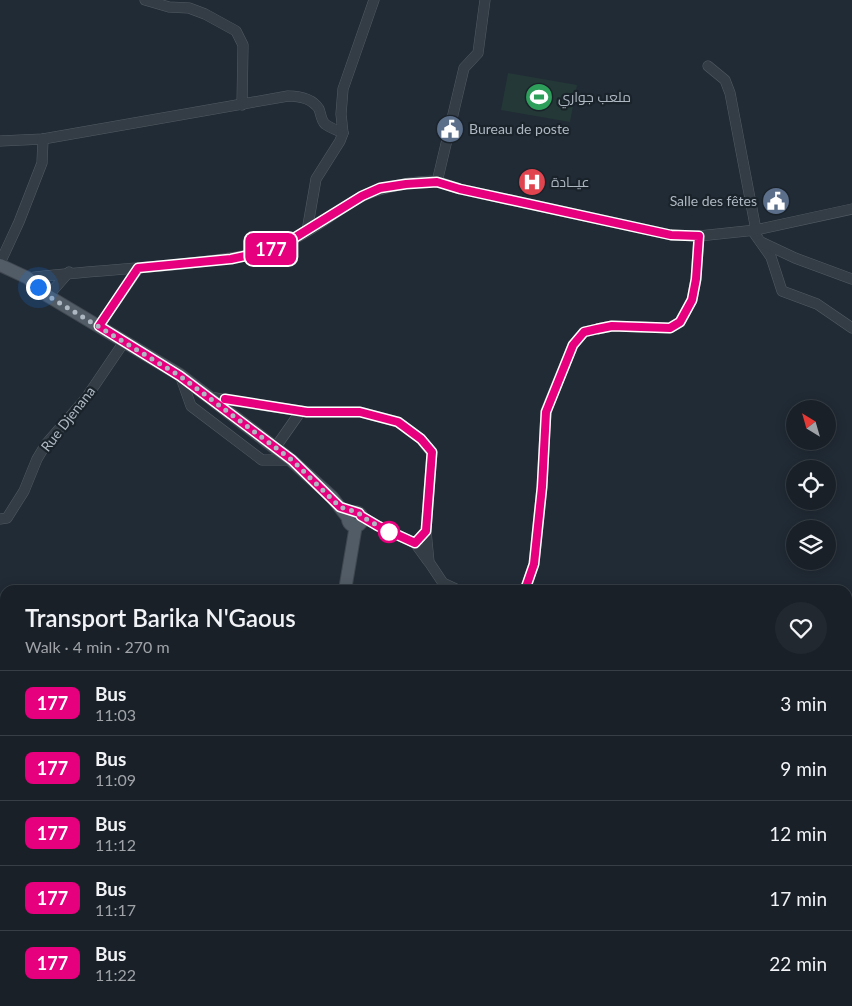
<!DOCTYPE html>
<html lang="en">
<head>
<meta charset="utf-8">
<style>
  :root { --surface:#192028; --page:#222830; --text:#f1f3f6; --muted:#9fa3a8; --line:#373e45 }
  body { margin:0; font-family:Lato,Cairo,sans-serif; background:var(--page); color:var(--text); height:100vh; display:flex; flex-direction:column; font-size:19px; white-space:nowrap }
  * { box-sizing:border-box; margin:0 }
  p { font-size:16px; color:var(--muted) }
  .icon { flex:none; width:28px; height:28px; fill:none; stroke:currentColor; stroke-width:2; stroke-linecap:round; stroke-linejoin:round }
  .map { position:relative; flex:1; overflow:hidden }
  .details { position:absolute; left:0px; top:585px; width:852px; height:421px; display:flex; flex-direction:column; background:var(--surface); border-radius:15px 15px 0 0; box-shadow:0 2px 12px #0003,0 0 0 1px var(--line) }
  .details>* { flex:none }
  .badge { padding:0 10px; border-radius:8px; font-size:18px; line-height:32px }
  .needle { width:32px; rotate:323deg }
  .controls { position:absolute; left:786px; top:400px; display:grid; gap:10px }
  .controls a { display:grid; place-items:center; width:50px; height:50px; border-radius:50%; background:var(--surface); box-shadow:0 2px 12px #0003,0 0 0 1px var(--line); font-size:25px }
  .you { position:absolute; width:25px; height:25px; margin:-12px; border:4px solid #fff; border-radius:50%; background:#1a73e8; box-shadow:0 0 0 8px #1a73e833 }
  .map>.badge { position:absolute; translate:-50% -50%; box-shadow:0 0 0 2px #fff }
  .round { display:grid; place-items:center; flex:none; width:52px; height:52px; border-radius:26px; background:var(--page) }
  .headline { display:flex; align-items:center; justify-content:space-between; height:85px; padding:0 25px }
  h1 { font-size:24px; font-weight:600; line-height:38px }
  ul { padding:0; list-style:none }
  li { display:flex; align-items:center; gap:15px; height:65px; padding:0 25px; border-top:1px solid var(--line) }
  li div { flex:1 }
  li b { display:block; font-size:19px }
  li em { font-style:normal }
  li .badge { min-width:55px; font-weight:700; text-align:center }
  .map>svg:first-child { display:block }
  .green { fill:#243837 }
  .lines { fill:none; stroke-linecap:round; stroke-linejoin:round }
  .minor-casing { stroke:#525b63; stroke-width:11 }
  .major-casing { stroke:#3e464f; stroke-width:14 }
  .minor { stroke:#343d45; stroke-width:10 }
  .major { stroke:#525c66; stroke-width:12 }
  .line-casing { stroke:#fff; stroke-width:11 }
  .line { stroke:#e6007e; stroke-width:8 }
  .walk { stroke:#aeb8c2; stroke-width:5; stroke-dasharray:0 9 }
  .stop-dot { fill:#fff; stroke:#e6007e; stroke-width:2.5 }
  .labels { text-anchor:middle; stroke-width:4.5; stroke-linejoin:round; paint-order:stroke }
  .poi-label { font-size:14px; fill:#aeb8c2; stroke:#1a222a; text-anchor:start }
  .street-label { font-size:14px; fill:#aeb8c2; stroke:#1a222a }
</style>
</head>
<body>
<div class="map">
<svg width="852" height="1006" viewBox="0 0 852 1006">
  <rect width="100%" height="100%" fill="#212b35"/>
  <path class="green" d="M508 73 577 85 570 122 501 110Z"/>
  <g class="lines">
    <g class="minor-casing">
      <g id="minor">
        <path d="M145 0 169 7 189 8 205 14 236 31 243 45 242 105"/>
        <path d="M708 66 725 80 730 93 756 230"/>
        <path d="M0 141 43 139 288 96C300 96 312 98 319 109 321 114 321 120 325 124 330 128 337 130 343 133"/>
        <path d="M437 182 464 68 478 53 485 0"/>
        <path d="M752 230 771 257 782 291 817 304 852 328"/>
        <path d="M307 231 316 179 340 141 343 133 341 114 343 89 374 0"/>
        <path d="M761 242 795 258 852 279"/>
        <path d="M0 263 19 222 42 163 43 139"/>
        <path d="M28 278C82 271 137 269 191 263 224 259 252 257 283 244 311 233 335 211 361 197 377 188 421 179 439 182 446 184 453 187 460 189L671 235 699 236 756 230 852 209"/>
        <path d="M48 296 69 272"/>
        <path d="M99 326 138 269"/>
        <path d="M180 375 191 406 262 460H291"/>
        <path d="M209 397 307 412H360L398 422 421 439 432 453 426 531 429 562 443 583 458 590"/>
        <path d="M275 448 301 411"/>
        <path d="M361 516 378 526 415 543 428 561"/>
        <path d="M0 519 7 518 24 491 37 459 46 444 86 398 124 342"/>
        <path d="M525 590 534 564 542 487 546 411 573 345 584 332 597 329 612 326 670 328 680 322 692 300 696 279 699 236"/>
        <path d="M0 712 5 713"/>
        <path d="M848 813 852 809"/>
        <path d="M0 939 5 942"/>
        <path d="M689 1001 707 1006"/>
        <path d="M593 1006 596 1001"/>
      </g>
    </g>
    <g class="major-casing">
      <g id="major">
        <path d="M0 265 28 278 48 296 180 375 291 460 332 497 348 518"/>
        <circle cx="355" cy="519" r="7"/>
        <path d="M345 590 356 525"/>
        <path d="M226 1006 228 1001"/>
      </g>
    </g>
    <use href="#minor" class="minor"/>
    <use href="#major" class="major"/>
  </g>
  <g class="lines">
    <g class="line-casing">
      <path id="line" d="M225 399 307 412H360L398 422 421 439 432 452 426 531 415 543 378 526 361 516 359 513 340 507 292 460 180 376 99 326 138 268 231 259 259 253 286 243 362 196 380 188 406 184 437 182 460 189 671 235 699 236 696 279 692 300 680 322 670 328 612 326 597 329 584 332 573 345 546 412 542 487 534 564 525 590"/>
    </g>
    <use href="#line" class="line"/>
    <path class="walk" d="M38 287 48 296 180 376 292 460 340 507 359 513 361 516 389 532"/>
  </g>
  <defs>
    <g id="stadium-disc" transform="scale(1.4375)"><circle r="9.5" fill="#2e9e5b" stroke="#1a222a"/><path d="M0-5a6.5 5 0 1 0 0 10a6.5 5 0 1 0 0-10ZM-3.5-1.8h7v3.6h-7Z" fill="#fff"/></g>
    <g id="civic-disc" transform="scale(1.4375)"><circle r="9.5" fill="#5c6f8a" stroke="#1a222a"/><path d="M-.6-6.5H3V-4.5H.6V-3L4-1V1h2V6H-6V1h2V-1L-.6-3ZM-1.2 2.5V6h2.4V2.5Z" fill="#fff"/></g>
    <g id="hospital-disc" transform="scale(1.4375)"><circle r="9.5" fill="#e0444e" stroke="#1a222a"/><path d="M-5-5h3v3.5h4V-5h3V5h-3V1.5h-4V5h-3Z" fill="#fff"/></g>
  </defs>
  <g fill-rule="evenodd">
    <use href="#stadium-disc" x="539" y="97"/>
    <use href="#civic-disc" x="450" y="129"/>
    <use href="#hospital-disc" x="532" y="182"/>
    <use href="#civic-disc" x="776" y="201"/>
  </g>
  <circle class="stop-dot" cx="389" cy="532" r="10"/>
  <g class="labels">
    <g class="poi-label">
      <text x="558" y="102">ملعب جواري</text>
      <text x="469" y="134">Bureau de poste</text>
      <text x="551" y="187">عيــادة</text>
      <text x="757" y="206" text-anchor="end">Salle des fêtes</text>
    </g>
    <g class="street-label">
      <text transform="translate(68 419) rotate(-52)" y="5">Rue Djenana</text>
    </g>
  </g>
</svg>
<div class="controls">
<a><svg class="needle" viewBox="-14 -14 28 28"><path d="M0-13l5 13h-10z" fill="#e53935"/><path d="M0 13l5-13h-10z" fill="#9fa3a8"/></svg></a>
<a><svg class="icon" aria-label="locate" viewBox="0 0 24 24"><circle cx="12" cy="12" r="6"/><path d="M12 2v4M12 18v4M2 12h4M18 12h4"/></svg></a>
<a><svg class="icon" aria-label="layers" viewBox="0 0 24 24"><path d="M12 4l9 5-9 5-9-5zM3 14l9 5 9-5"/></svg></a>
</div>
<div class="you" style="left:38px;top:287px"></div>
<b class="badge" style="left:271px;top:249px;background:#e6007e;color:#fff">177</b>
<section class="details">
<div class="headline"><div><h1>Transport Barika N'Gaous</h1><p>Walk · 4 min · 270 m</p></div><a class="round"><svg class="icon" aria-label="heart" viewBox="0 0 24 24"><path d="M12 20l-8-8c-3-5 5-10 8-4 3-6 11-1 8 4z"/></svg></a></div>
<ul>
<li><span class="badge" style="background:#e6007e;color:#fff">177</span><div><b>Bus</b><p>11:03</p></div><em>3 min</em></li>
<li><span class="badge" style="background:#e6007e;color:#fff">177</span><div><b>Bus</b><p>11:09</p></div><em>9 min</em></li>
<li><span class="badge" style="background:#e6007e;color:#fff">177</span><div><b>Bus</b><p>11:12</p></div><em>12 min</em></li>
<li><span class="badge" style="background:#e6007e;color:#fff">177</span><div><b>Bus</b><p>11:17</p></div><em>17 min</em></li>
<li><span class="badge" style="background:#e6007e;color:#fff">177</span><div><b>Bus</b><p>11:22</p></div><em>22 min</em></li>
</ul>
</section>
</div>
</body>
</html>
